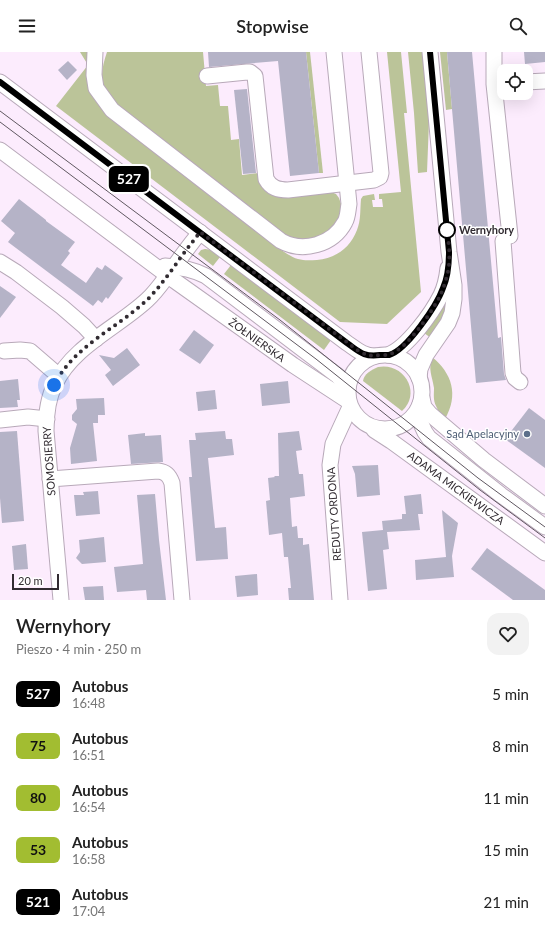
<!DOCTYPE html>
<html lang="pl">
<head>
<meta charset="utf-8">
<style>
  :root { --surface:#fff; --page:#f2f2f2; --text:#222; --muted:#767676 }
  body { margin:0; font-family:Lato,sans-serif; background:var(--page); color:var(--text); height:100vh; display:flex; flex-direction:column; font-size:15px; white-space:nowrap }
  * { box-sizing:border-box; margin:0 }
  p { font-size:13px; color:var(--muted) }
  .icon { flex:none; width:22px; height:22px; fill:none; stroke:currentColor; stroke-width:2; stroke-linecap:round; stroke-linejoin:round }
  .map { position:relative; height:548px; overflow:hidden }
  .panel { display:flex; flex-direction:column; background:var(--surface); flex:1 }
  .panel>* { flex:none }
  .badge { padding:0 8px; border-radius:6px; font-size:14px; line-height:26px }
  .tools { position:absolute; left:497px; top:12px; display:grid; gap:8px }
  .tools a { display:grid; place-items:center; width:36px; height:36px; border-radius:8px; background:var(--surface); box-shadow:0 4px 16px #0002; font-size:20px }
  .scale { position:absolute; left:12px; bottom:10px; width:47px; box-sizing:border-box; padding-left:4px; border:2px solid #312b31; border-top:0; font-size:11px; line-height:14px; white-space:nowrap; color:#312b31; -webkit-text-stroke:3px #fff; paint-order:stroke }
  .you { position:absolute; width:20px; height:20px; margin:-10px; border:3px solid #fff; border-radius:50%; background:#1a73e8; box-shadow:0 0 0 6px #1a73e833 }
  .map>.badge { position:absolute; translate:-50% -50%; box-shadow:0 0 0 2px #fff }
  .round { display:grid; place-items:center; flex:none; width:42px; height:42px; border-radius:12px; background:var(--page) }
  .head { display:flex; align-items:center; justify-content:space-between; height:68px; padding:0 16px }
  h1 { font-size:19px; font-weight:600; line-height:30px }
  ul { padding:0; list-style:none }
  li { display:flex; align-items:center; gap:12px; height:52px; padding:0 16px }
  li div { flex:1 }
  li b { display:block; font-size:15px }
  li em { font-style:normal }
  li .badge { min-width:44px; font-weight:700; text-align:center }
  header { display:flex; justify-content:space-between; align-items:center; height:52px; padding:0 16px; background:var(--surface); font-size:18px; font-weight:600 }
  .map>svg:first-child { display:block }
  .green { fill:#bbc499 }
  .building { fill:#b5b3c7 }
  .lines { fill:none; stroke-linecap:round; stroke-linejoin:round }
  .minor-casing { stroke:#b8a9b9; stroke-width:17 }
  .minor { stroke:#fff; stroke-width:15 }
  .tram { stroke:#605861; stroke-width:1 }
  .line-casing { stroke:#fff; stroke-width:9 }
  .line { stroke:#000; stroke-width:6 }
  .walk { stroke:#312b31; stroke-width:4; stroke-dasharray:0 7.2 }
  .stop-dot { fill:#fff; stroke:#000; stroke-width:2 }
  .service-dot { fill:#5c6f8a; stroke:#fff; stroke-width:1.5 }
  .labels { text-anchor:middle; stroke-width:3; stroke-linejoin:round; paint-order:stroke }
  .stop-label { font-size:11px; font-weight:bold; fill:#312b31; stroke:#fff; text-anchor:start }
  .street-label { font-size:11px; fill:#312b31; stroke:#fff }
  .service-label { font-size:11px; fill:#4e5e75; stroke:#fff; text-anchor:end }
</style>
</head>
<body>
<header><svg class="icon" aria-label="menu" viewBox="0 0 24 24"><path d="M4 6h16M4 12h16M4 18h16"/></svg>Stopwise<svg class="icon" aria-label="search" viewBox="0 0 24 24"><circle cx="10" cy="10" r="6"/><path d="M15 15l6 6"/></svg></header>
<div class="map">
<svg width="545" height="548" viewBox="0 0 545 548">
  <rect width="100%" height="100%" fill="#fcecfd"/>
  <g class="green">
    <path d="M80 0H89L91 32 274 193C282 198 290 205 298 207 305 209 311 208 317 208 336 206 350 196 357 178 361 168 360 158 361 147L363 144 374 142 375 148H372L373 155H383L382 147H379V142L401 140 387 0H401L407 61H404L421 240 387 272 340 270 56 54 88 13Z"/>
    <path d="M107 0H203L206 34 218 33 220 54H228L231 88 239 87 242 123 259 121C262 131 264 141 275 143L331 140 336 142 339 146 341 152 339 167 327 185 292 190 119 57C114 51 108 45 105 38 99 26 103 12 107 0Z"/>
    <path d="M306 0H310L323 121H319Z"/>
    <path d="M408 0H423L429 70 427 120 418 121 414 61Z"/>
    <path d="M440 0H447L452 57 446 58Z"/>
    <path d="M205 197 212 198 220 205 213 214 198 202 201 198Z"/>
    <path d="M231 213 331 288 324 298 224 222Z"/>
    <path d="M444 254H446V261L431 286 424 281Z"/>
    <path d="M432 305C452 321 459 343 445 367 441 363 438 359 436 354 433 348 434 342 434 336 432 323 428 318 432 305Z"/>
    <path d="M378 315C404 310 422 341 402 359L363 329C364 322 371 318 378 315Z"/>
  </g>
  <g class="building">
    <path d="M208 0H306L319 121 290 124 278 9 209 15Z"/>
    <path d="M447 0H472L498 286 501 285 504 322 506 328 476 331Z"/>
    <path d="M524 0H545V10L525 12Z"/>
    <path d="M68 9 77 18 67 28 58 18Z"/>
    <path d="M247 37 256 121 243 122 234 38Z"/>
    <path d="M19 147 46 168V169L75 190 68 199 70 201 61 213 86 231 97 215 102 218 105 213 123 226 108 247 106 245 102 251 98 248 93 254 8 190 15 181 1 169Z"/>
    <path d="M0 234 16 245 0 266Z"/>
    <path d="M194 278 214 293 200 312 179 298Z"/>
    <path d="M127 296 140 313 113 334 105 323 111 318 99 303 114 306Z"/>
    <path d="M18 327 20 348H17L18 355 0 356V329Z"/>
    <path d="M288 329 290 351 262 354 260 332Z"/>
    <path d="M215 338 217 357 198 359 196 340Z"/>
    <path d="M104 346 105 363H98V371H93L97 409 71 412 70 396 77 372 72 368V363L77 357 76 347Z"/>
    <path d="M529 356 545 368V416L505 387Z"/>
    <path d="M17 379 24 469 2 471 0 446V380Z"/>
    <path d="M225 379 226 387H232L234 403 208 406 215 476 226 475 228 507 196 509 189 425H192L189 388H196L195 381Z"/>
    <path d="M299 379 302 398 296 399 299 422H303L305 444 290 446 292 475 297 474 298 486H303V493L309 492 314 548H289L288 536H291L288 505H284L282 481 269 483 266 449 270 448 268 426 275 425 274 424H279L278 381Z"/>
    <path d="M145 381V384L161 383 163 410 131 412 128 383Z"/>
    <path d="M378 413 380 443 357 445 355 422 352 414Z"/>
    <path d="M98 439 100 462 76 464 74 443H84L83 440Z"/>
    <path d="M155 442 159 488 166 548H147L146 538 117 540 114 515 143 512 137 443Z"/>
    <path d="M421 442 423 462H418L420 478 387 480 389 497 383 498 387 537 368 539 362 480 383 478 382 469 402 467V462H406L404 444Z"/>
    <path d="M442 458 458 471 452 504 454 525 416 528 415 508 446 505Z"/>
    <path d="M104 485 106 510 82 512 76 506 80 500 79 488Z"/>
    <path d="M26 492 28 517 14 518 12 494Z"/>
    <path d="M487 496 545 538V548H513L471 517Z"/>
    <path d="M257 522 258 543 237 545 235 524Z"/>
    <path d="M103 534 104 548H85L83 535Z"/>
  </g>
  <g class="lines">
    <g class="minor-casing">
      <g id="minor">
        <path d="M95 0 94 23 96 36 112 58 281 189C303 201 333 193 345 170 348 165 348 157 349 152L334 0"/>
        <path d="M494 0V32L510 184"/>
        <path d="M207 24 247 20H250L255 24 266 127C271 136 278 138 288 138L374 128 380 125 381 121 369 0"/>
        <path d="M0 30 347 291C356 297 363 304 375 304"/>
        <path d="M526 30 545 29"/>
        <path d="M0 98 175 229 293 313 348 349"/>
        <path d="M503 189 513 321 515 326 520 330"/>
        <path d="M0 210 16 220 62 255 84 274 96 287"/>
        <path d="M165 214C180 215 193 217 206 224L338 324C343 330 346 335 347 343"/>
        <path d="M4 299 20 298 30 299 59 324"/>
        <circle cx="385" cy="340" r="37"/>
        <path d="M388 303C407 296 432 261 441 243 445 235 447 225 448 216"/>
        <path d="M419 326 420 317 426 303 448 271 452 261 454 247V233L449 200 430 0"/>
        <path d="M422 346 424 355 430 362 484 408 545 454"/>
        <path d="M420 352C418 364 421 376 429 386L501 443 545 475"/>
        <path d="M0 368 28 365 47 367"/>
        <path d="M374 378 391 389 545 501"/>
        <path d="M50 427 158 419C166 420 169 423 172 431L182 548"/>
        <path d="M61 548 46 379C46 364 48 346 55 332 72 295 118 275 147 248 158 238 165 226 174 215 182 203 191 192 200 180"/>
        <path d="M340 548 330 413 333 392 350 355"/>
      </g>
    </g>
    <use href="#minor" class="minor"/>
    <g class="tram">
      <path d="M0 59 280 268 478 426 545 475"/>
      <path d="M0 70 316 307 480 438 545 486"/>
    </g>
  </g>
  <g class="lines">
    <g class="line-casing">
      <path id="line" d="M0 30 347 291C360 300 363 305 380 303 383 303 387 303 389 303 407 298 437 253 443 236 448 225 449 212 449 200L430 0"/>
    </g>
    <use href="#line" class="line"/>
    <path class="walk" d="M54 333C74 294 116 277 147 248 157 238 165 227 174 215 182 203 191 192 200 180L360 300C369 304 372 304 381 303 384 303 387 303 390 302 407 297 432 260 440 244 443 238 445 231 447 224 451 209 449 193 447 178"/>
  </g>
  <circle class="stop-dot" cx="447" cy="178" r="8"/>
  <circle class="service-dot" cx="527" cy="382" r="4"/>
  <g class="labels">
    <g class="stop-label">
      <text x="459" y="182">Wernyhory</text>
    </g>
    <g class="street-label">
      <text transform="translate(257 288) rotate(36)" y="4">ŻOŁNIERSKA</text>
      <text transform="translate(49 409) rotate(-94)" y="4">SOMOSIERRY</text>
      <text transform="translate(456 436) rotate(36)" y="4">ADAMA MICKIEWICZA</text>
      <text transform="translate(334 462) rotate(-94)" y="4">REDUTY ORDONA</text>
    </g>
    <g class="service-label">
      <text x="519" y="386">Sąd Apelacyjny</text>
    </g>
  </g>
</svg>
<div class="tools">
<a><svg class="icon" aria-label="locate" viewBox="0 0 24 24"><circle cx="12" cy="12" r="6"/><path d="M12 2v4M12 18v4M2 12h4M18 12h4"/></svg></a>
</div>
<div class="scale">20 m</div>
<div class="you" style="left:54px;top:333px"></div>
<b class="badge" style="left:129px;top:127px;background:#000;color:#fff">527</b>
</div>
<section class="panel">
<div class="head"><div><h1>Wernyhory</h1><p>Pieszo · 4 min · 250 m</p></div><a class="round"><svg class="icon" aria-label="heart" viewBox="0 0 24 24"><path d="M12 20l-8-8c-3-5 5-10 8-4 3-6 11-1 8 4z"/></svg></a></div>
<ul>
<li><span class="badge" style="background:#000;color:#fff">527</span><div><b>Autobus</b><p>16:48</p></div><em>5 min</em></li>
<li><span class="badge" style="background:#a2bd31;color:#111">75</span><div><b>Autobus</b><p>16:51</p></div><em>8 min</em></li>
<li><span class="badge" style="background:#a2bd31;color:#111">80</span><div><b>Autobus</b><p>16:54</p></div><em>11 min</em></li>
<li><span class="badge" style="background:#a2bd31;color:#111">53</span><div><b>Autobus</b><p>16:58</p></div><em>15 min</em></li>
<li><span class="badge" style="background:#000;color:#fff">521</span><div><b>Autobus</b><p>17:04</p></div><em>21 min</em></li>
</ul>
</section>
</body>
</html>
